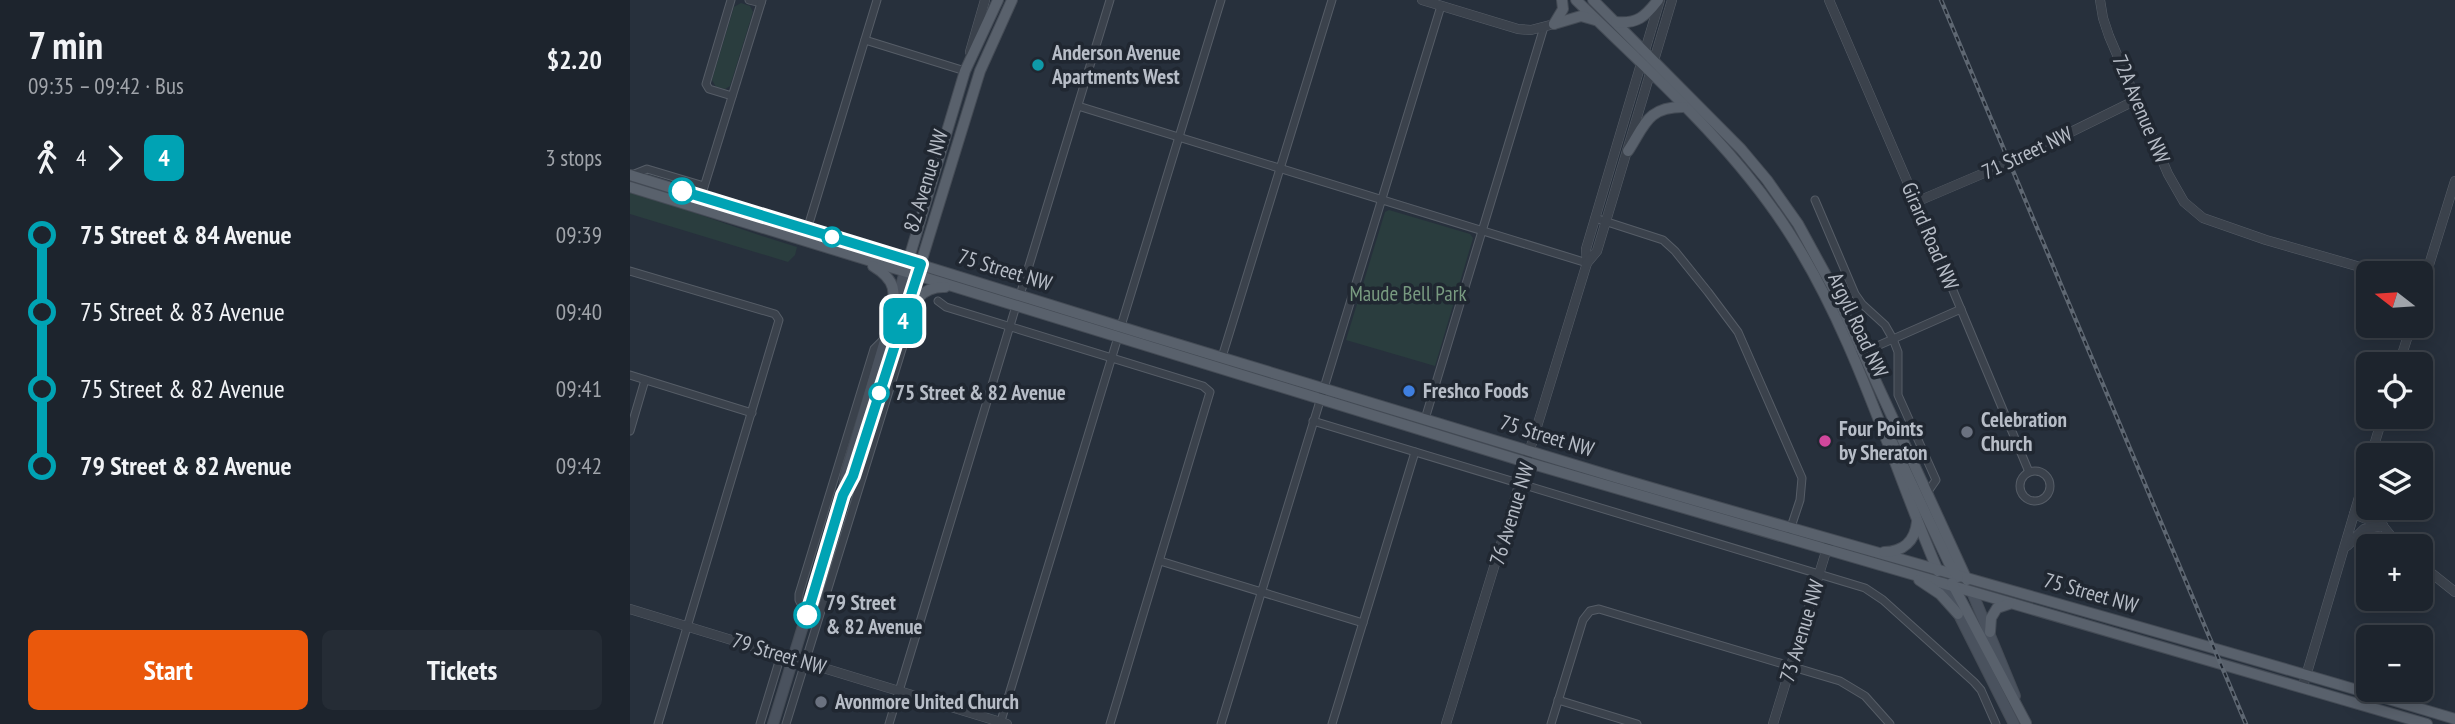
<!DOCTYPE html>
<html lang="en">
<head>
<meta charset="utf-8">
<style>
  :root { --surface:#1d242d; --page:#252c35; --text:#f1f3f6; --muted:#a0a4aa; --line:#3b4149; --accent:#ea580c }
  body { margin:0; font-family:"PT Sans Narrow",sans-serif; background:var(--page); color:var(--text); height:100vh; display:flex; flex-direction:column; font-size:26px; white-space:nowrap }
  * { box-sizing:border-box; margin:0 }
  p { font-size:23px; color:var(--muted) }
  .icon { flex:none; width:38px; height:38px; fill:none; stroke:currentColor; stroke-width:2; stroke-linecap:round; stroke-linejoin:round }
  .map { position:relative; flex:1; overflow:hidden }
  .side { display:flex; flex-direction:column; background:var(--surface); width:630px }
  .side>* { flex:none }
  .badge { padding:0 14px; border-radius:10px; font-size:24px; line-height:46px }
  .needle { width:46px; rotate:287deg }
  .buttons { position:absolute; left:1726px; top:261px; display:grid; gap:14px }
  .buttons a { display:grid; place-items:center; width:77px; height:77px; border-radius:10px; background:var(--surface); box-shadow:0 4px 18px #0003,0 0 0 2px var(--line); font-size:35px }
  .map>.badge { position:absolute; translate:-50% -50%; box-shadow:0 0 0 4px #fff }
  .legs { display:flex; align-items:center; gap:10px; height:77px; padding:0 28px; font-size:23px }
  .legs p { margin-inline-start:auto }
  .overview { display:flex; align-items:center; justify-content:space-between; height:119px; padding:0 28px }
  h1 { font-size:38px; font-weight:700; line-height:52px }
  .action { display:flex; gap:14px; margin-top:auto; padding:14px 28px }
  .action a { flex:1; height:80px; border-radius:10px; background:var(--accent); color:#fff; font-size:28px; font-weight:700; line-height:80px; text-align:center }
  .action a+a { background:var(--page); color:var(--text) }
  ul { padding:0 28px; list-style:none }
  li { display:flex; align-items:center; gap:24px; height:77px; font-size:26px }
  li i { display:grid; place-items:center; width:10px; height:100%; margin:0 9px; background:currentColor }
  li i::after { content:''; width:18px; height:18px; margin:-9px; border:5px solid; border-radius:50%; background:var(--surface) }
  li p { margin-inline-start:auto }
  li:first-child i { background:linear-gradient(#0000 50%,currentColor 0) }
  li:last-child i { background:linear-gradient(currentColor 50%,#0000 0) }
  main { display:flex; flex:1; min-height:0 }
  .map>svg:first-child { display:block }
  .green { fill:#2a3d3e }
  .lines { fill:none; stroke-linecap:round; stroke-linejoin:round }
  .minor-casing { stroke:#565d67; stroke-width:9 }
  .tertiary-casing { stroke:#565d67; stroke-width:10 }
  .secondary-casing { stroke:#444b55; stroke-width:12 }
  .primary-casing { stroke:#444b55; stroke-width:12 }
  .minor { stroke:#3b424c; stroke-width:7 }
  .tertiary { stroke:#3b424c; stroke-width:9 }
  .secondary { stroke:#4a525e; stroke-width:10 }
  .primary { stroke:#59616c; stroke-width:10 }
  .rail-casing { stroke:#5e6772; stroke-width:4.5 }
  .rail { stroke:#202731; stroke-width:2; stroke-dasharray:5; stroke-linecap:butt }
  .line-1-casing { stroke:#fff; stroke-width:16 }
  .line-1 { stroke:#00a3b4; stroke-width:10 }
  .culture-dot { fill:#0f9aa8; stroke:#202731; stroke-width:2.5 }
  .stop-1-dot { fill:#fff; stroke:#00a3b4; stroke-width:3.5 }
  .shop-dot { fill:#3f7fe0; stroke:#202731; stroke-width:2.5 }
  .worship-dot { fill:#6b7280; stroke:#202731; stroke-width:2.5 }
  .hotel-dot { fill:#d1479c; stroke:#202731; stroke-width:2.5 }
  .labels { text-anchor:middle; stroke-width:7; stroke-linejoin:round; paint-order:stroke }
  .poi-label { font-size:21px; font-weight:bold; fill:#b7bdc7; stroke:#202731; text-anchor:start }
  .street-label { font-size:21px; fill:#b7bdc7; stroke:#202731 }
  .park-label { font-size:21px; fill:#789a80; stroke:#202731 }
  .stop-label { font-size:21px; font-weight:bold; fill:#b7bdc7; stroke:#202731; text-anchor:start }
</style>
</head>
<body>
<main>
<section class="side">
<div class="overview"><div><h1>7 min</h1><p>09:35 – 09:42 · Bus</p></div><b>$2.20</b></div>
<div class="legs"><svg class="icon" aria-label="walk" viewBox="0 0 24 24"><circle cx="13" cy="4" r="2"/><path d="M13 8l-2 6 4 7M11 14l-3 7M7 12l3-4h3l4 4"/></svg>4<svg class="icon" aria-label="forward" viewBox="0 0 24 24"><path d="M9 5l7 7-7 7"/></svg><b class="badge" style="background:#00a3b4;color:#fff">4</b><p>3 stops</p></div>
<ul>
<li><i style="color:#00a3b4"></i><b>75 Street &amp; 84 Avenue</b><p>09:39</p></li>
<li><i style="color:#00a3b4"></i><span>75 Street &amp; 83 Avenue</span><p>09:40</p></li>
<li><i style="color:#00a3b4"></i><span>75 Street &amp; 82 Avenue</span><p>09:41</p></li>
<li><i style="color:#00a3b4"></i><b>79 Street &amp; 82 Avenue</b><p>09:42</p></li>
</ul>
<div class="action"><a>Start</a><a>Tickets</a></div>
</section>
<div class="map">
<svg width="1825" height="724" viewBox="0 0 1825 724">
  <rect width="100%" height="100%" fill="#27303c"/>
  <g class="green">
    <path d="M111 3 120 6 123 12 100 86 95 89 86 87 82 80 104 7Z"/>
    <path d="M0 191C56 209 110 230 167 247L165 255 158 262 0 214Z"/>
    <path d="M759 210 840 234 843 238 805 366 716 340 755 212Z"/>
  </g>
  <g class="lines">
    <g class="minor-casing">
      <g id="minor">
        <path d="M101 0 76 84 79 89 102 96"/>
        <path d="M119 0 131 3"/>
        <path d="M235 40 335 71"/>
        <path d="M448 106 957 263"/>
        <path d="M2 175 17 169 74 186"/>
        <path d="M70 200 132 0"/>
        <path d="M1185 200 1225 294 1232 304 1255 325 1263 339 1268 352V395L1306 480 1297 493"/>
        <path d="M1286 202 1399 472"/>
        <path d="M965 218 1033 240 1045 251 1078 292 1108 332 1172 478 1170 500 1160 530"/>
        <path d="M177 230 247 0"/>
        <path d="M0 271 145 314 149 320 28 724"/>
        <path d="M390 295 480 0"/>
        <path d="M308 301 316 307 573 386 580 392 480 724"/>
        <path d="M491 326 591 0"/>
        <path d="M1229 354 1331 309"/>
        <path d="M592 357 702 0"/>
        <path d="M0 375 122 413"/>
        <path d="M795 419 914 27"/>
        <path d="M683 421 1235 588 1253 600 1344 682 1351 690 1366 724"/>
        <path d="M0 431 15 380"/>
        <circle cx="1405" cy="486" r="15"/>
        <path d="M530 561 733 623"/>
        <path d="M177 615 169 600V594L244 349 255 338"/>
        <path d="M928 700 1007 724"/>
        <path d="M130 724 151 655"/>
        <path d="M156 724 273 346"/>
        <path d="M259 724 386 306"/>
        <path d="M370 724 488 337"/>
        <path d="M591 724 811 6"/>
        <path d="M702 724 785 452"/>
        <path d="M921 724 953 620 960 611 969 609 1210 681 1235 696 1260 724"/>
      </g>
    </g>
    <g class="tertiary-casing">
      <g id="tertiary">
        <path d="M792 0 888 29 901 30 924 24"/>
        <path d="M1199 0 1286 202 1380 162 1506 100"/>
        <path d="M1470 0 1473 18 1479 36 1538 174 1554 202 1573 218 1636 240 1751 273"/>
        <path d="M340 52 355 0"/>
        <path d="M957 263 956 249 1030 0"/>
        <path d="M1790 294 1825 181"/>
        <path d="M1769 364 1781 326"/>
        <path d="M1741 455 1753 416"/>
        <path d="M1748 508 1753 526"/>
        <path d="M1724 514 1753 526 1769 546"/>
        <path d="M1717 546 1734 529 1753 526"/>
        <path d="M1790 564 1825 592"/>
        <path d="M0 609 377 724"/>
        <path d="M1673 686 1738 467"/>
        <path d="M816 724 957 263 967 251 976 221 1042 0"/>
        <path d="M1143 724 1198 545"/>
      </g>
    </g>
    <g class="secondary-casing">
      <g id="secondary">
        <path d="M225 469 287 275"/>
        <path d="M1313 583 1384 724"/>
        <path d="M1342 592 1385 696"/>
        <path d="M143 724 213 495 216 474 275 272"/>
      </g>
    </g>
    <g class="primary-casing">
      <g id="primary">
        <path d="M946 0C1020 72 1102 144 1158 231 1225 334 1260 459 1308 571"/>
        <path d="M963 0 1111 149 1137 180 1168 224 1203 288 1337 580"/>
        <path d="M986 22C1007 24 1015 17 1028 0"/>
        <path d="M924 24 951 16 965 20"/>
        <path d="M924 24 933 9 932 0"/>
        <path d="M998 151C1015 125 1017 107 1053 107"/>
        <path d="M0 175C329 276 658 380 988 478 1267 560 1547 635 1825 719"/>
        <path d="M0 187 889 460 1797 724"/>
        <path d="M277 265 335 71 368 0"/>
        <path d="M243 266C268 281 265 293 261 319"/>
        <path d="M289 269 350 71 382 0"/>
        <path d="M273 323C282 304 291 286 315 287"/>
        <path d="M1260 438 1319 563 1328 577"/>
        <path d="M1254 552C1273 552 1285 541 1287 522"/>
        <path d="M1289 580 1310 594 1328 614"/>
        <path d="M1322 583 1396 723"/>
        <path d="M1360 632 1361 618 1367 608 1379 604"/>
      </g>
    </g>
    <use href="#minor" class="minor"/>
    <use href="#tertiary" class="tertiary"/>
    <use href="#secondary" class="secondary"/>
    <use href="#primary" class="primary"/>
    <g class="rail-casing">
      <path id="rail" d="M1311 0 1616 724"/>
    </g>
    <use href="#rail" class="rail"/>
  </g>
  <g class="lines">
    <g class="line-1-casing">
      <path id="line-1" d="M52 191 291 264 223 476 213 495 177 615"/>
    </g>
    <use href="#line-1" class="line-1"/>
  </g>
  <circle class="culture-dot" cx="408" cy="65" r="7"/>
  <g class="stop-1-dot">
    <circle cx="52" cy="191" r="12"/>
    <circle cx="202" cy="237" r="9"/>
    <circle cx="249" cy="393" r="9"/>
    <circle cx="177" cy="615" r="12"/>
  </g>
  <circle class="shop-dot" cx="779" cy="391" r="7"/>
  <g class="worship-dot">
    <circle cx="1337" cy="432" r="7"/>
    <circle cx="191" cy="702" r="7"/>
  </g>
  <circle class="hotel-dot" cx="1195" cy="441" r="7"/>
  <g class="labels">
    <g class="poi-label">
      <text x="422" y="60">Anderson Avenue<tspan x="422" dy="24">Apartments West</tspan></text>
      <text x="793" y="398">Freshco Foods</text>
      <text x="1351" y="427">Celebration<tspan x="1351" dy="24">Church</tspan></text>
      <text x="1209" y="436">Four Points<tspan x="1209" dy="24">by Sheraton</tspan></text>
      <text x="205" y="709">Avonmore United Church</text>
    </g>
    <g class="street-label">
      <text transform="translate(1511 109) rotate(67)" y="7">72A Avenue NW</text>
      <text transform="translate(1397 153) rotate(-25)" y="7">71 Street NW</text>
      <text transform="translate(296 181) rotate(-73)" y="7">82 Avenue NW</text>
      <text transform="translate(1300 236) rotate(67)" y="7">Girard Road NW</text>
      <text transform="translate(375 270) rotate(17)" y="7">75 Street NW</text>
      <text transform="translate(1228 325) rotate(65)" y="7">Argyll Road NW</text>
      <text transform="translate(917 436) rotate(17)" y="7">75 Street NW</text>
      <text transform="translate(882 514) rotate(-73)" y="7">76 Avenue NW</text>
      <text transform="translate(1461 593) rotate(16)" y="7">75 Street NW</text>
      <text transform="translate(1172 631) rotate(-73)" y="7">73 Avenue NW</text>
      <text transform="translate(149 654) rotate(17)" y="7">79 Street NW</text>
    </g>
    <g class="park-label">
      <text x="778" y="301">Maude Bell Park</text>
    </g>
    <g class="stop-label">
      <text x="265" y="400">75 Street &amp; 82 Avenue</text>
      <text x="196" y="610">79 Street<tspan x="196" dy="24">&amp; 82 Avenue</tspan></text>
    </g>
  </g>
</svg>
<div class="buttons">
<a><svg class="needle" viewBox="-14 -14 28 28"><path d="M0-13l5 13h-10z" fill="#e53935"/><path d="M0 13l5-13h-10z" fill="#a0a4aa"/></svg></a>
<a><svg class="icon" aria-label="locate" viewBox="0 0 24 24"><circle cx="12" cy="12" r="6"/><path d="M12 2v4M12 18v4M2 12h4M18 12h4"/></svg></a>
<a><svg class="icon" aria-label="layers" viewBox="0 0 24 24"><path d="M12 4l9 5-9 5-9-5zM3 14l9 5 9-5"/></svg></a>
<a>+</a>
<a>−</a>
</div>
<b class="badge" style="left:273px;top:321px;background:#00a3b4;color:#fff">4</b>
</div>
</main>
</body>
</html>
